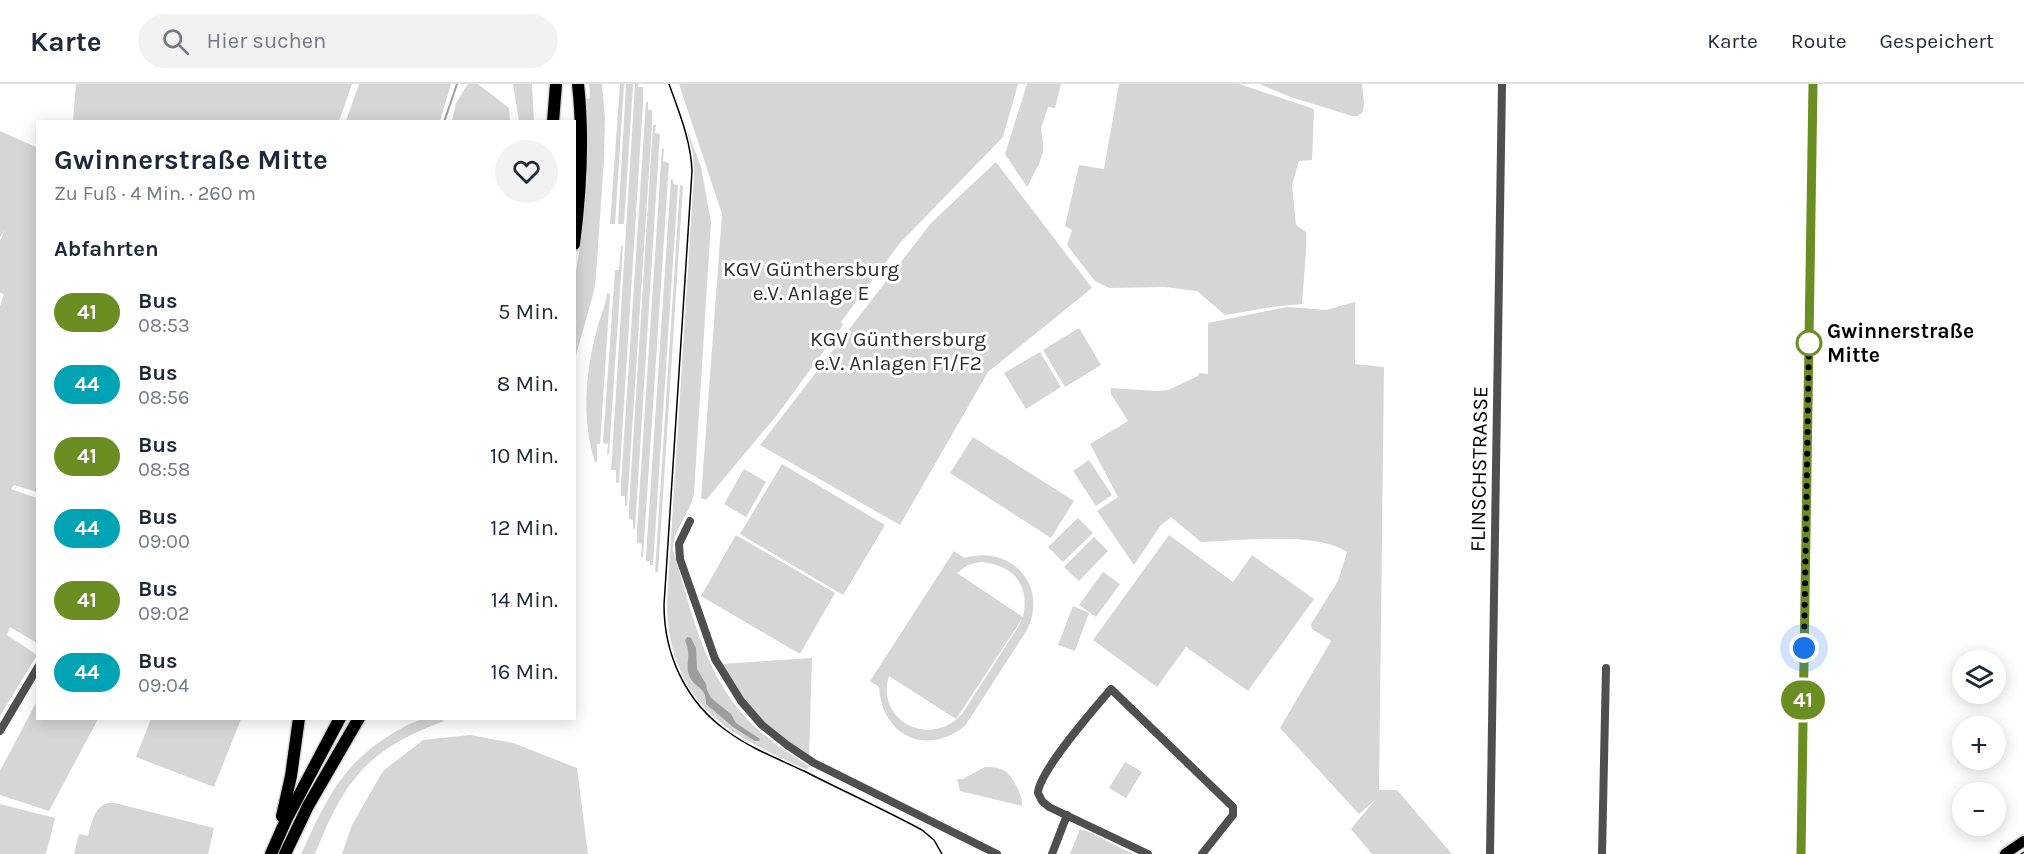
<!DOCTYPE html>
<html lang="de">
<head>
<meta charset="utf-8">
<style>
  :root { --surface:#fff; --page:#f2f2f3; --text:#1f2937; --muted:#747a83; --line:#e0e1e3 }
  body { margin:0; font-family:Karla,sans-serif; background:var(--page); color:var(--text); height:100vh; display:flex; flex-direction:column; font-size:22px; white-space:nowrap }
  * { box-sizing:border-box; margin:0 }
  p { font-size:20px; color:var(--muted) }
  .icon { flex:none; width:33px; height:33px; fill:none; stroke:currentColor; stroke-width:2; stroke-linecap:round; stroke-linejoin:round }
  .map { position:relative; flex:1; overflow:hidden }
  .drawer { position:absolute; left:36px; top:36px; width:540px; height:600px; display:flex; flex-direction:column; background:var(--surface); border-radius:0px; box-shadow:0 3px 15px #0003 }
  .drawer>* { flex:none }
  .badge { padding:0 12px; border-radius:20px; font-size:21px; line-height:39px }
  .tools { position:absolute; left:1952px; top:566px; display:grid; gap:12px }
  .tools a { display:grid; place-items:center; width:54px; height:54px; border-radius:50%; background:var(--surface); box-shadow:0 3px 15px #0003; font-size:30px }
  .you { position:absolute; width:30px; height:30px; margin:-15px; border:4px solid #fff; border-radius:50%; background:#1a73e8; box-shadow:0 0 0 9px #1a73e833 }
  .map>.badge { position:absolute; translate:-50% -50%; box-shadow:0 0 0 3px #fff }
  h2 { padding:0 18px; font-size:22px; line-height:54px }
  .round { display:grid; place-items:center; flex:none; width:63px; height:63px; border-radius:32px; background:var(--page) }
  .head { display:flex; align-items:center; justify-content:space-between; height:102px; padding:0 18px }
  h1 { font-size:28px; font-weight:700; line-height:45px }
  ul { padding:0; list-style:none }
  li { display:flex; align-items:center; gap:18px; height:72px; padding:0 18px }
  li div { flex:1 }
  li b { display:block; font-size:22px }
  li em { font-style:normal }
  li .badge { min-width:66px; font-weight:700; text-align:center }
  header { display:flex; align-items:center; gap:36px; box-sizing:border-box; height:84px; padding:0 30px; background:var(--surface); border-bottom:2px solid var(--line) }
  header strong { font-size:28px }
  nav { display:flex; gap:33px; margin-inline-start:auto; font-size:21px }
  .search { width:420px; height:54px; background:var(--page); display:flex; align-items:center; gap:15px; box-sizing:border-box; padding:0 21px; border-radius:33px; color:var(--muted); font-size:22px }
  .map>svg:first-child { display:block }
  .green { fill:#d6d6d6; fill-rule:evenodd }
  .water { fill:#9d9d9d }
  .lines { fill:none; stroke-linecap:round; stroke-linejoin:round }
  .stream { stroke:#9d9d9d; stroke-width:2 }
  .major-casing { stroke:#dbdbdb; stroke-width:14 }
  .highway-casing { stroke:#dbdbdb; stroke-width:15 }
  .minor { stroke:#4f4f4f; stroke-width:8 }
  .major { stroke:#000; stroke-width:10 }
  .highway { stroke:#000; stroke-width:12 }
  .tram { stroke:#000; stroke-width:1.5 }
  .line-casing { stroke:#fff; stroke-width:14 }
  .line { stroke:#6b8e23; stroke-width:9 }
  .walk { stroke:#000; stroke-width:6; stroke-dasharray:0 10.8 }
  .stop-dot { fill:#fff; stroke:#6b8e23; stroke-width:3 }
  .labels { text-anchor:middle; stroke-width:6; stroke-linejoin:round; paint-order:stroke }
  .park-label { font-size:21px; fill:#2d2d2d; stroke:#fff }
  .stop-label { font-size:21px; font-weight:bold; fill:#000; stroke:#fff; text-anchor:start }
  .street-label { font-size:21px; fill:#000; stroke:#fff }
</style>
</head>
<body>
<header>
<strong>Karte</strong>
<div class="search"><svg class="icon" aria-label="search" viewBox="0 0 24 24"><circle cx="10" cy="10" r="6"/><path d="M15 15l6 6"/></svg>Hier suchen</div>
<nav><a>Karte</a><a>Route</a><a>Gespeichert</a></nav>
</header>
<div class="map">
<svg width="2024" height="770" viewBox="0 0 2024 770">
  <rect width="100%" height="100%" fill="#fff"/>
  <g class="green">
    <path d="M76 0H352L339 37H73Z"/>
    <path d="M359 0H451L440 37H346Z"/>
    <path d="M468 0H478L509 24 510 37H452L456 19Z"/>
    <path d="M513 0H532L534 37H519Z"/>
    <path d="M589 0H602L605 33 604 76 596 191 595 203 575 275V193L581 157 588 93 586 15 590 14Z"/>
    <path d="M620 0H624L615 140H610Z"/>
    <path d="M626 0H633L624 140H618Z"/>
    <path d="M635 0H638V3H643V18L619 399H616V386H611L612 373Z"/>
    <path d="M679 0H1018L1003 53 900 159 841 238 843 241 777 331 706 416 701 414 722 130Z"/>
    <path d="M1027 0H1061L1055 24 1048 23 1041 44 1043 60V68L1039 80 1027 103 1005 70Z"/>
    <path d="M1119 0H1239L1314 25 1312 76 1299 77 1292 101 1296 141 1306 148V167L1302 220 1272 223 1225 231 1197 207 1165 203 1109 204 1095 197 1067 161 1072 146 1065 142 1079 81 1104 85Z"/>
    <path d="M1259 0H1362L1364 19 1363 28 1358 32H1352L1291 13Z"/>
    <path d="M646 18H648V26H652V41L627 422H625V412H621V400Z"/>
    <path d="M653 41H656L655 49 660 50 659 64 635 445H633V436L629 435V423Z"/>
    <path d="M686 43 701 83 711 138 694 409C691 429 672 446 673 466 691 525 703 587 746 634 764 653 786 668 809 682L807 686C779 673 750 660 725 642 684 613 666 565 667 516L694 91 693 70Z"/>
    <path d="M0 47 38 64 37 408 14 401 11 405 37 414V559L10 543 7 551 37 571 0 632V222L4 210 0 209V157L5 145 0 154Z"/>
    <path d="M662 64 664 65 663 77 669 79 643 473H641L642 460 637 459V446Z"/>
    <path d="M996 78 1092 204 988 288 900 441 760 361 931 139Z"/>
    <path d="M671 95 673 96V100L678 101 653 481H650V477H646V473Z"/>
    <path d="M680 101 683 102 658 488H655Z"/>
    <path d="M621 162H623L609 370H607L608 360 603 359 615 186H619Z"/>
    <path d="M607 209 610 210 600 360H597V378H595C582 338 585 290 596 249 599 236 606 221 607 209Z"/>
    <path d="M1355 218V280L1384 283 1379 706H1397L1452 770H1372L1351 745 1375 716 1359 730 1280 644 1331 557 1312 545 1311 540 1338 497 1347 468C1317 447 1239 457 1201 458L1171 433 1161 441 1134 481 1097 427 1118 413 1090 360 1128 337 1111 310V304L1157 307 1168 306 1198 292 1199 289 1208 290V239L1287 223 1326 226Z"/>
    <path d="M1079 244 1101 281 1065 303 1043 266Z"/>
    <path d="M1040 268 1061 303 1026 325 1004 289Z"/>
    <path d="M973 353 1074 417 1051 454 950 389Z"/>
    <path d="M1089 376 1112 411 1096 422 1073 387Z"/>
    <path d="M782 380 885 441 843 511 740 450Z"/>
    <path d="M744 385 766 398 746 433 724 420Z"/>
    <path d="M1078 434 1093 449 1063 478 1048 463Z"/>
    <path d="M736 451 835 509 800 570 701 512Z"/>
    <path d="M1169 451 1233 498 1252 471 1314 515 1248 607 1186 563 1157 603 1093 556Z"/>
    <path d="M1094 453 1108 467 1079 497 1064 483Z"/>
    <path d="M954 467 964 474C1011 460 1049 501 1027 546L965 642C926 673 882 652 879 603L870 597ZM981 478C1014 481 1030 501 1023 533L957 489 968 481ZM1022 535 1017 545 962 630C931 665 875 637 889 592L956 635Z"/>
    <path d="M1103 488 1120 500 1096 533 1079 521Z"/>
    <path d="M1073 522 1089 529 1075 567 1058 561Z"/>
    <path d="M812 574 809 674 786 658 745 620 721 580Z"/>
    <path d="M37 617 38 634 98 635 49 727 0 711V687Z"/>
    <path d="M437 634 444 637C367 666 345 695 315 770H301C325 719 340 682 390 651 406 641 418 634 437 634Z"/>
    <path d="M151 635H241L214 703 136 673Z"/>
    <path d="M470 651 513 659 577 684 588 770H342L352 741 383 687 423 656Z"/>
    <path d="M1125 678 1142 688 1126 714 1109 704Z"/>
    <path d="M985 683C992 683 999 683 1005 687 1012 691 1024 714 1022 722L960 707 957 695H963Z"/>
    <path d="M108 719H115L214 744 208 770H74L79 750 88 752C92 738 93 724 108 719Z"/>
    <path d="M0 720 55 734 46 770H0Z"/>
    <path d="M1080 745 1087 747 1133 770H1070Z"/>
  </g>
  <path class="water" d="M687 553 691 554 696 564 697 585 706 600 707 606 711 614 731 630 736 639 760 655 759 657H755L733 643 706 620C707 602 694 605 689 591 685 580 692 571 685 557Z"/>
  <g class="lines">
    <path class="stream" d="M444 38 457 0"/>
    <g class="major-casing">
      <path id="major" d="M2005 770 2024 757"/>
    </g>
    <g class="highway-casing">
      <g id="highway">
        <path d="M553 38 556 0"/>
        <path d="M574 160C581 106 584 54 578 0"/>
        <path d="M282 732 291 692 299 634"/>
        <path d="M271 770 286 736 340 634"/>
        <path d="M285 770 308 722 359 634"/>
      </g>
    </g>
    <g class="minor">
      <path d="M690 437 679 460 680 475 715 575 741 617 762 641 787 661 814 679 997 770"/>
      <path d="M0 647 38 583"/>
      <path d="M1052 770 1067 731"/>
      <path d="M1148 770 1049 723 1042 717 1038 709C1039 687 1095 624 1111 605L1233 723V731L1202 770"/>
      <path d="M1490 770 1502 0"/>
      <path d="M1602 770 1606 584"/>
      <path d="M1801 770 1813 0"/>
    </g>
    <use href="#major" class="major"/>
    <use href="#highway" class="highway"/>
    <g class="tram">
      <path d="M669 0C679 28 691 57 692 87L664 521C664 571 686 618 727 647 750 664 778 675 804 687 843 707 883 725 922 746L934 756 942 770"/>
      <path d="M2021 770 2024 768"/>
    </g>
  </g>
  <g class="lines">
    <g class="line-casing">
      <path id="line" d="M1801 770 1813 0"/>
    </g>
    <use href="#line" class="line"/>
    <path class="walk" d="M1804 564 1809 259"/>
  </g>
  <circle class="stop-dot" cx="1809" cy="259" r="12"/>
  <g class="labels">
    <g class="park-label">
      <text x="811" y="192">KGV Günthersburg<tspan x="811" dy="24">e.V. Anlage E</tspan></text>
      <text x="898" y="262">KGV Günthersburg<tspan x="898" dy="24">e.V. Anlagen F1/F2</tspan></text>
    </g>
    <g class="stop-label">
      <text x="1827" y="254">Gwinnerstraße<tspan x="1827" dy="24">Mitte</tspan></text>
    </g>
    <g class="street-label">
      <text transform="translate(1479 385) rotate(-89)" y="7">FLINSCHSTRASSE</text>
    </g>
  </g>
</svg>
<div class="tools">
<a><svg class="icon" aria-label="layers" viewBox="0 0 24 24"><path d="M12 4l9 5-9 5-9-5zM3 14l9 5 9-5"/></svg></a>
<a>+</a>
<a>−</a>
</div>
<div class="you" style="left:1804px;top:564px"></div>
<b class="badge" style="left:1803px;top:616px;background:#6b8e23;color:#fff">41</b>
<section class="drawer">
<div class="head"><div><h1>Gwinnerstraße Mitte</h1><p>Zu Fuß · 4 Min. · 260 m</p></div><a class="round"><svg class="icon" aria-label="heart" viewBox="0 0 24 24"><path d="M12 20l-8-8c-3-5 5-10 8-4 3-6 11-1 8 4z"/></svg></a></div>
<h2>Abfahrten</h2>
<ul>
<li><span class="badge" style="background:#6b8e23;color:#fff">41</span><div><b>Bus</b><p>08:53</p></div><em>5 Min.</em></li>
<li><span class="badge" style="background:#00a3b4;color:#fff">44</span><div><b>Bus</b><p>08:56</p></div><em>8 Min.</em></li>
<li><span class="badge" style="background:#6b8e23;color:#fff">41</span><div><b>Bus</b><p>08:58</p></div><em>10 Min.</em></li>
<li><span class="badge" style="background:#00a3b4;color:#fff">44</span><div><b>Bus</b><p>09:00</p></div><em>12 Min.</em></li>
<li><span class="badge" style="background:#6b8e23;color:#fff">41</span><div><b>Bus</b><p>09:02</p></div><em>14 Min.</em></li>
<li><span class="badge" style="background:#00a3b4;color:#fff">44</span><div><b>Bus</b><p>09:04</p></div><em>16 Min.</em></li>
</ul>
</section>
</div>
</body>
</html>
